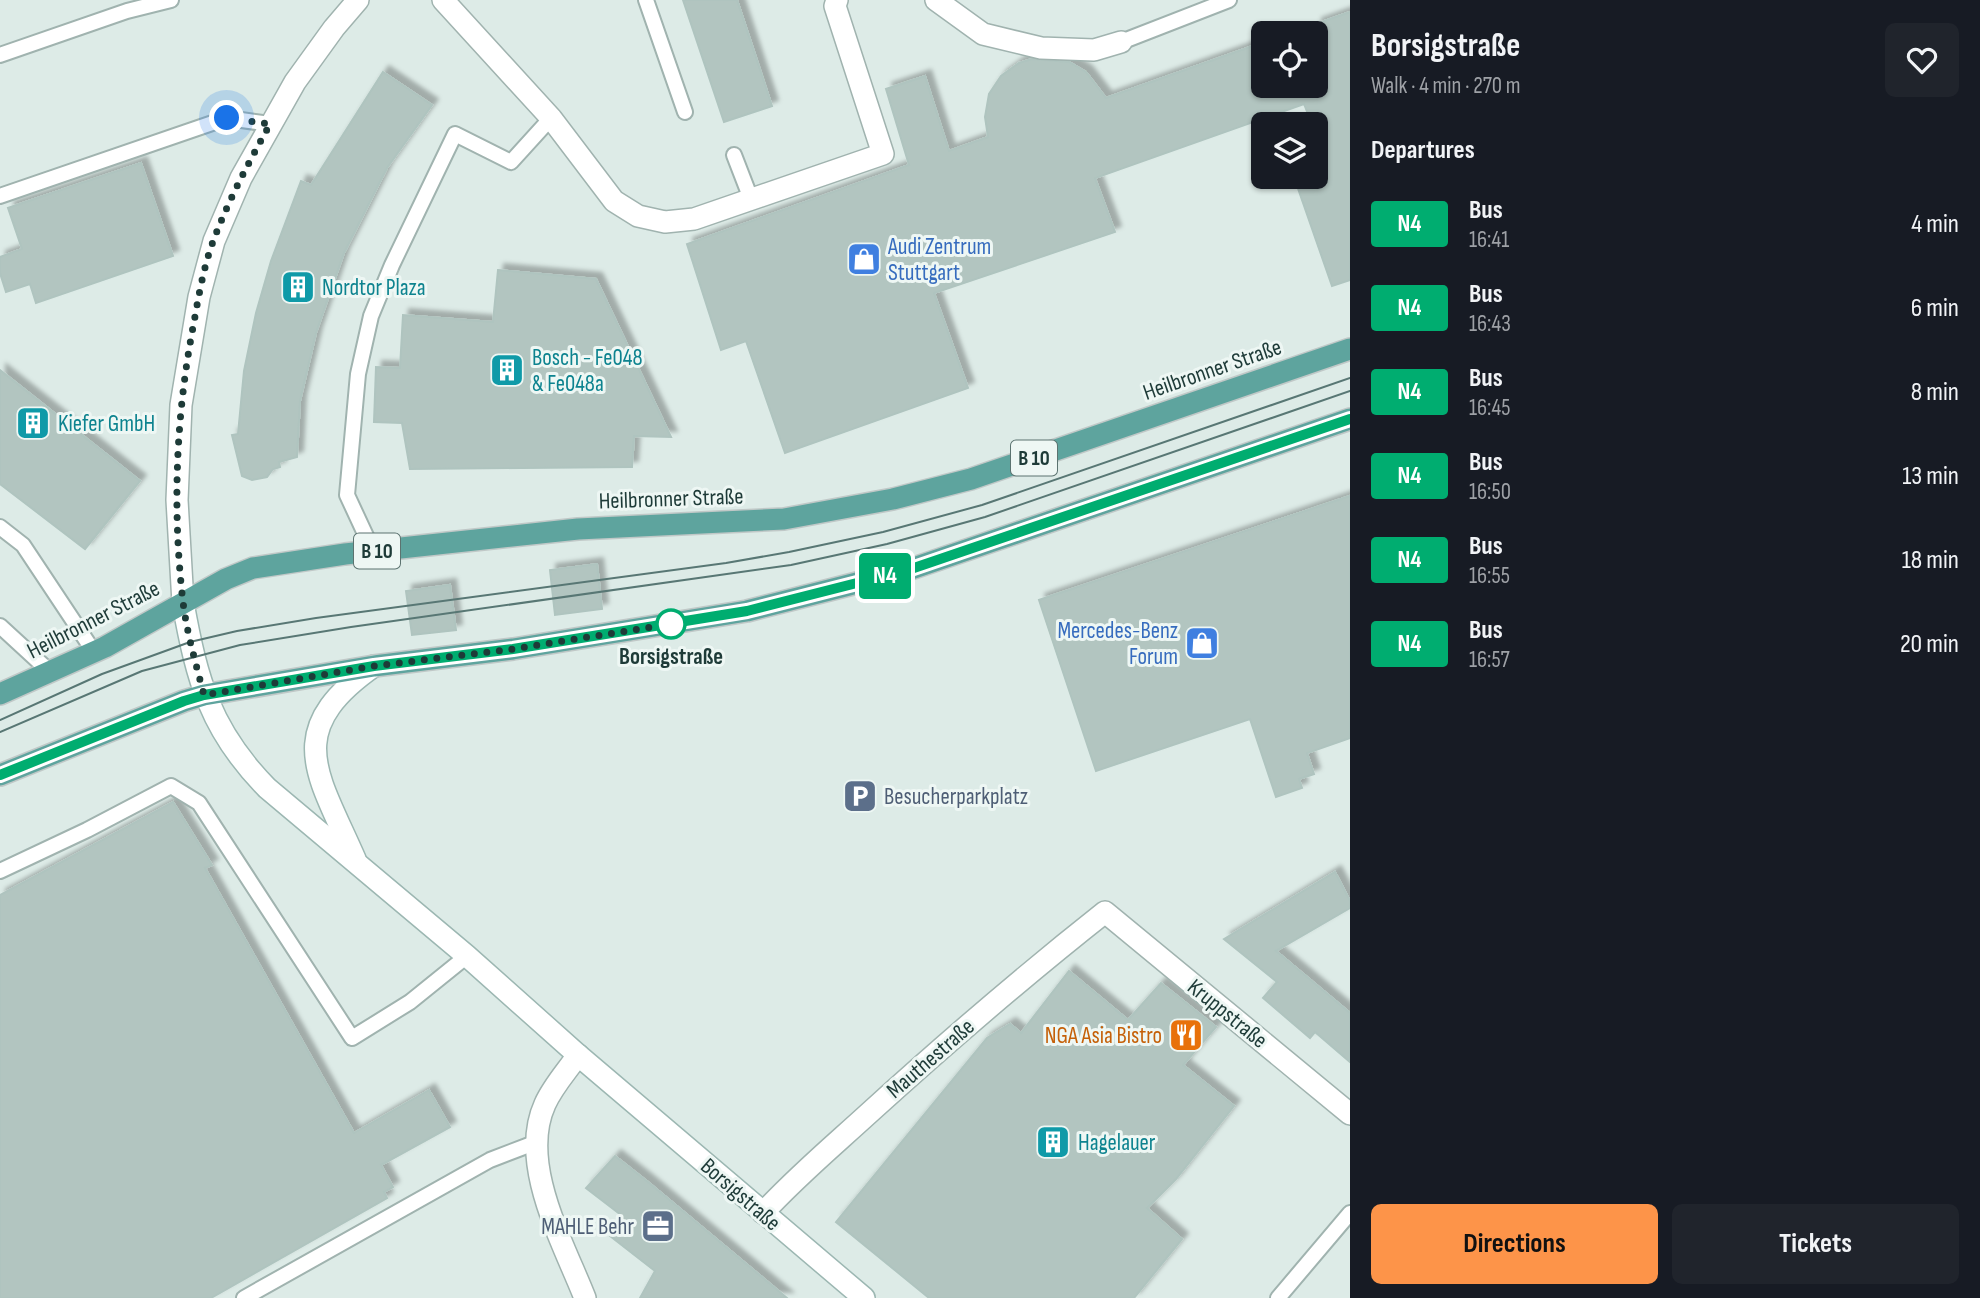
<!DOCTYPE html>
<html lang="en">
<head>
<meta charset="utf-8">
<style>
  :root { --surface:#171b24; --page:#20242c; --text:#f1f3f6; --muted:#9ea1a6; --accent:#fd9449 }
  body { margin:0; font-family:"Sofia Sans Condensed",sans-serif; background:var(--page); color:var(--text); height:100vh; display:flex; flex-direction:column; font-size:26px; white-space:nowrap }
  * { box-sizing:border-box; margin:0 }
  p { font-size:23px; color:var(--muted) }
  .icon { flex:none; width:38px; height:38px; fill:none; stroke:currentColor; stroke-width:2; stroke-linecap:round; stroke-linejoin:round }
  .map { position:relative; flex:1; overflow:hidden }
  .sheet { display:flex; flex-direction:column; background:var(--surface); width:630px }
  .sheet>* { flex:none }
  .badge { padding:0 14px; border-radius:5px; font-size:24px; line-height:46px }
  .controls { position:absolute; left:1251px; top:21px; display:grid; gap:14px }
  .controls a { display:grid; place-items:center; width:77px; height:77px; border-radius:10px; background:var(--surface); box-shadow:0 2px 5px #0004; font-size:35px }
  .you { position:absolute; width:35px; height:35px; margin:-18px; border:5px solid #fff; border-radius:50%; background:#1a73e8; box-shadow:0 0 0 10px #1a73e833 }
  .map>.badge { position:absolute; translate:-50% -50%; box-shadow:0 0 0 4px #fff }
  h2 { padding:0 21px; font-size:26px; line-height:63px }
  .round { display:grid; place-items:center; flex:none; width:74px; height:74px; border-radius:10px; background:var(--page) }
  .head { display:flex; align-items:center; justify-content:space-between; height:119px; padding:0 21px }
  h1 { font-size:33px; font-weight:700; line-height:52px }
  .button { display:flex; gap:14px; margin-top:auto; padding:14px 21px }
  .button a { flex:1; height:80px; border-radius:10px; background:var(--accent); color:#111; font-size:28px; font-weight:700; line-height:80px; text-align:center }
  .button a+a { background:var(--page); color:var(--text) }
  ul { padding:0; list-style:none }
  li { display:flex; align-items:center; gap:21px; height:84px; padding:0 21px }
  li div { flex:1 }
  li b { display:block; font-size:26px }
  li em { font-style:normal }
  li .badge { min-width:77px; font-weight:700; text-align:center }
  main { display:flex; flex:1; min-height:0 }
  .map>svg:first-child { display:block }
  .building { fill:#b2c5c0; stroke:#afc4bf; stroke-width:2; filter:url(#shadow) }
  .lines { fill:none; stroke-linecap:round; stroke-linejoin:round }
  .lane-casing { stroke:#a0b3af; stroke-width:18 }
  .street-casing { stroke:#a0b3af; stroke-width:24 }
  .secondary-casing { stroke:#9cb7b2; stroke-width:24 }
  .primary-casing { stroke:#c0c8c7; stroke-width:24 }
  .lane { stroke:#fff; stroke-width:14 }
  .street { stroke:#fff; stroke-width:21 }
  .secondary { stroke:#fff; stroke-width:21 }
  .primary { stroke:#5ea49e; stroke-width:21 }
  .tram { stroke:#587774; stroke-width:2 }
  .line-casing { stroke:#fff; stroke-width:16 }
  .line { stroke:#00ad70; stroke-width:10 }
  .walk { stroke:#1e3b38; stroke-width:7; stroke-dasharray:0 12.6 }
  .stop-dot { fill:#fff; stroke:#00ad70; stroke-width:3.5 }
  .labels { text-anchor:middle; stroke-width:6; stroke-linejoin:round; paint-order:stroke }
  .shield { fill:#eef7f4; stroke:#5c7370; stroke-width:2 }
  .shield-label { font-size:21px; font-weight:bold; fill:#1e3b38 }
  .shop-label { font-size:23px; fill:#366cbe; stroke:#eef7f4; text-anchor:start }
  .culture-label { font-size:23px; fill:#0d838f; stroke:#eef7f4; text-anchor:start }
  .street-label { font-size:23px; fill:#1e3b38; stroke:#eef7f4 }
  .stop-label { font-size:23px; font-weight:bold; fill:#1e3b38; stroke:#eef7f4 }
  .service-label { font-size:23px; fill:#4e5e75; stroke:#eef7f4; text-anchor:start }
  .food-label { font-size:23px; fill:#c56008; stroke:#eef7f4; text-anchor:end }
</style>
</head>
<body>
<main>
<div class="map">
<svg width="1350" height="1298" viewBox="0 0 1350 1298">
  <defs>
    <filter id="shadow"><feDropShadow dx="6" dy="-6" stdDeviation="2" flood-color="#0004"/></filter>
  </defs>
  <rect width="100%" height="100%" fill="#ddebe7"/>
  <g class="building">
    <path d="M683 0H737L772 106 724 122Z"/>
    <path d="M1350 12V280L1332 286 1294 177H1316V124H1312L1304 104 1095 178 1115 232 934 293 968 388 785 453 746 341 721 350 687 244 909 165 886 89 925 76 949 151 988 137 985 117 989 94 1001 76 1019 63 1032 59 1069 62 1086 72 1106 98 1264 42V86H1316V24Z"/>
    <path d="M383 72 432 105 387 168 344 253 316 333 300 401 297 457 279 462 280 467 273 469 267 477 252 480 242 476 232 435 238 434 244 371 256 313 271 261 301 181 311 185Z"/>
    <path d="M141 163 173 256 36 303 30 284 6 292 0 273V257L22 249 8 208Z"/>
    <path d="M498 270 596 279 671 437 634 436 632 467 410 469 402 423 374 422 376 367 400 368 403 315 493 322Z"/>
    <path d="M0 370 140 481 85 549 0 484Z"/>
    <path d="M1350 496V738L1307 753 1314 774 1299 779 1302 788 1276 797 1250 719 1096 771 1039 600Z"/>
    <path d="M597 564 602 609 555 615 550 570Z"/>
    <path d="M450 585 456 630 412 635 406 591Z"/>
    <path d="M173 802 212 865 205 868 354 1133 429 1090 450 1127 381 1165 393 1187 384 1192 387 1198 211 1298H0V895Z"/>
    <path d="M1335 872 1350 901V908L1276 951 1350 1013V1062L1315 1032 1310 1038 1263 998 1277 982 1224 939Z"/>
    <path d="M1069 971 1128 1020 1161 983 1216 1027 1183 1065 1234 1106 1176 1179 1147 1208 1182 1239 1134 1298H929L836 1222 987 1038 1010 1024 1021 1033Z"/>
    <path d="M615 1156 648 1182 787 1298H640L655 1271 610 1236 621 1215 586 1188Z"/>
  </g>
  <g class="lines">
    <g class="lane-casing">
      <g id="lane">
        <path d="M646 0 685 112"/>
        <path d="M1121 42 1229 0"/>
        <path d="M0 55 127 11 171 0"/>
        <path d="M734 155 751 199"/>
        <path d="M0 196 227 118 270 124"/>
        <path d="M0 527 23 545 94 652"/>
        <path d="M373 551 347 495 358 374 371 316 392 265 455 134 511 162 551 118"/>
        <path d="M0 626 49 671"/>
        <path d="M0 871 87 830 171 786 199 803 352 1038 410 1002 467 956"/>
        <path d="M244 1298 490 1160 537 1142"/>
        <path d="M1278 1298 1350 1213"/>
      </g>
    </g>
    <g class="street-casing">
      <g id="street">
        <path d="M443 0 551 118 614 201 638 216 665 222 694 219 883 154 835 6 837 0"/>
        <path d="M936 0 983 34 1041 48 1094 50 1121 42"/>
        <path d="M183 603 177 500 181 405 199 297 214 241 241 178 295 82 334 28 358 0"/>
        <path d="M578 1055C567 1071 553 1086 545 1104 518 1163 563 1242 585 1298"/>
        <path d="M763 1213C796 1177 833 1146 868 1114 945 1044 1024 976 1105 912L1350 1114"/>
      </g>
    </g>
    <g class="secondary-casing">
      <g id="secondary">
        <path d="M183 603C197 680 210 730 267 788L467 956 578 1055 864 1298"/>
        <path d="M355 859C318 774 281 731 374 666"/>
      </g>
    </g>
    <g class="primary-casing">
      <g id="primary">
        <path d="M0 694 105 647 226 579 253 568 345 554 578 529 784 519 893 499 971 479 1350 349"/>
        <path d="M0 775 184 701 204 695 374 666 513 649 747 611 908 570 1350 419"/>
      </g>
    </g>
    <use href="#lane" class="lane"/>
    <use href="#street" class="street"/>
    <use href="#secondary" class="secondary"/>
    <use href="#primary" class="primary"/>
    <g class="tram">
      <path d="M0 720 102 674 190 642 237 631 316 618 726 563 789 552 883 532 982 505 1350 378"/>
      <path d="M0 732 142 671 240 645 351 627 791 565 887 544 985 517 1350 391"/>
    </g>
  </g>
  <g class="lines">
    <g class="line-casing">
      <path id="line" d="M0 775 184 701 204 695 374 666 513 649 747 611 908 570 1350 419"/>
    </g>
    <use href="#line" class="line"/>
    <path class="walk" d="M227 118 270 124C249 162 229 199 214 239 204 265 199 294 194 322 176 414 172 508 183 602 187 634 196 664 204 695L374 666 513 649 671 624"/>
  </g>
  <defs>
    <g id="shop-square" transform="scale(1.75)"><rect x="-9" y="-9" width="18" height="18" rx="4" fill="#3f7fe0" stroke="#eef7f4"/><path d="M-5-2.5h2.3a2.7 3.5 0 0 1 5.4 0H5L5.5 6h-11ZM-1.5-2.5h3a1.5 2.3 0 0 0-3 0Z" fill="#fff"/></g>
    <g id="building-square" transform="scale(1.75)"><rect x="-9" y="-9" width="18" height="18" rx="4" fill="#0f9aa8" stroke="#eef7f4"/><path d="M-4-6H4V6H1V3H-1V6H-4ZM-2.5-4.3h1.7v1.8h-1.7ZM.8-4.3h1.7v1.8H.8ZM-2.5-1h1.7V.8h-1.7ZM.8-1h1.7V.8H.8Z" fill="#fff"/></g>
    <g id="parking-square" transform="scale(1.75)"><rect x="-9" y="-9" width="18" height="18" rx="4" fill="#5c6f8a" stroke="#eef7f4"/><path d="M-3.5-5.5H1a3.5 3.5 0 0 1 0 7H-1V5.5H-3.5ZM-1-3.4V-.6H.8a1.4 1.4 0 0 0 0-2.8Z" fill="#fff"/></g>
    <g id="restaurant-square" transform="scale(1.75)"><rect x="-9" y="-9" width="18" height="18" rx="4" fill="#e8710a" stroke="#eef7f4"/><path d="M-5-6h1v4h1v-4h1v4h1v-4h1v5L-1.5 .5V6h-2V.5L-5-1ZM5-6V6H3V1.5H1.5Q1.5-4 5-6Z" fill="#fff"/></g>
    <g id="office-square" transform="scale(1.75)"><rect x="-9" y="-9" width="18" height="18" rx="4" fill="#5c6f8a" stroke="#eef7f4"/><path d="M-6-3h4V-5.5h4V-3h4V5H-6ZM-1-4.5V-3h2v-1.5ZM-6 0V1H6V0Z" fill="#fff"/></g>
  </defs>
  <g fill-rule="evenodd">
    <use href="#shop-square" x="864" y="259"/>
    <use href="#building-square" x="298" y="287"/>
    <use href="#building-square" x="507" y="370"/>
    <use href="#building-square" x="33" y="423"/>
    <use href="#shop-square" x="1202" y="643"/>
    <use href="#parking-square" x="860" y="796"/>
    <use href="#restaurant-square" x="1186" y="1035"/>
    <use href="#building-square" x="1053" y="1142"/>
    <use href="#office-square" x="658" y="1226"/>
  </g>
  <circle class="stop-dot" cx="671" cy="624" r="14"/>
  <g class="labels">
    <g class="shield">
      <rect x="1011" y="440.5" width="46" height="35" rx="5"/>
      <rect x="354" y="533.5" width="46" height="35" rx="5"/>
    </g>
    <g class="shield-label">
      <text x="1034" y="465">B 10</text>
      <text x="377" y="558">B 10</text>
    </g>
    <g class="shop-label">
      <text x="888" y="254">Audi Zentrum<tspan x="888" dy="26">Stuttgart</tspan></text>
      <text x="1178" y="638" text-anchor="end">Mercedes-Benz<tspan x="1178" dy="26">Forum</tspan></text>
    </g>
    <g class="culture-label">
      <text x="322" y="295">Nordtor Plaza</text>
      <text x="532" y="365">Bosch - Fe048<tspan x="532" dy="26">&amp; Fe048a</tspan></text>
      <text x="58" y="431">Kiefer GmbH</text>
      <text x="1078" y="1150">Hagelauer</text>
    </g>
    <g class="street-label">
      <text transform="translate(1212 369) rotate(-19)" y="8">Heilbronner Straße</text>
      <text transform="translate(671 498) rotate(-2)" y="8">Heilbronner Straße</text>
      <text transform="translate(93 619) rotate(-27)" y="8">Heilbronner Straße</text>
      <text transform="translate(1228 1013) rotate(39)" y="8">Kruppstraße</text>
      <text transform="translate(930 1058) rotate(-41)" y="8">Mauthestraße</text>
      <text transform="translate(741 1194) rotate(41)" y="8">Borsigstraße</text>
    </g>
    <g class="stop-label">
      <text x="671" y="664">Borsigstraße</text>
    </g>
    <g class="service-label">
      <text x="884" y="804">Besucherparkplatz</text>
      <text x="634" y="1234" text-anchor="end">MAHLE Behr</text>
    </g>
    <g class="food-label">
      <text x="1162" y="1043">NGA Asia Bistro</text>
    </g>
  </g>
</svg>
<div class="controls">
<a><svg class="icon" aria-label="locate" viewBox="0 0 24 24"><circle cx="12" cy="12" r="6"/><path d="M12 2v4M12 18v4M2 12h4M18 12h4"/></svg></a>
<a><svg class="icon" aria-label="layers" viewBox="0 0 24 24"><path d="M12 4l9 5-9 5-9-5zM3 14l9 5 9-5"/></svg></a>
</div>
<div class="you" style="left:227px;top:118px"></div>
<b class="badge" style="left:885px;top:576px;background:#00ad70;color:#fff">N4</b>
</div>
<section class="sheet">
<div class="head"><div><h1>Borsigstraße</h1><p>Walk · 4 min · 270 m</p></div><a class="round"><svg class="icon" aria-label="heart" viewBox="0 0 24 24"><path d="M12 20l-8-8c-3-5 5-10 8-4 3-6 11-1 8 4z"/></svg></a></div>
<h2>Departures</h2>
<ul>
<li><span class="badge" style="background:#00ad70;color:#fff">N4</span><div><b>Bus</b><p>16:41</p></div><em>4 min</em></li>
<li><span class="badge" style="background:#00ad70;color:#fff">N4</span><div><b>Bus</b><p>16:43</p></div><em>6 min</em></li>
<li><span class="badge" style="background:#00ad70;color:#fff">N4</span><div><b>Bus</b><p>16:45</p></div><em>8 min</em></li>
<li><span class="badge" style="background:#00ad70;color:#fff">N4</span><div><b>Bus</b><p>16:50</p></div><em>13 min</em></li>
<li><span class="badge" style="background:#00ad70;color:#fff">N4</span><div><b>Bus</b><p>16:55</p></div><em>18 min</em></li>
<li><span class="badge" style="background:#00ad70;color:#fff">N4</span><div><b>Bus</b><p>16:57</p></div><em>20 min</em></li>
</ul>
<div class="button"><a>Directions</a><a>Tickets</a></div>
</section>
</main>
</body>
</html>
